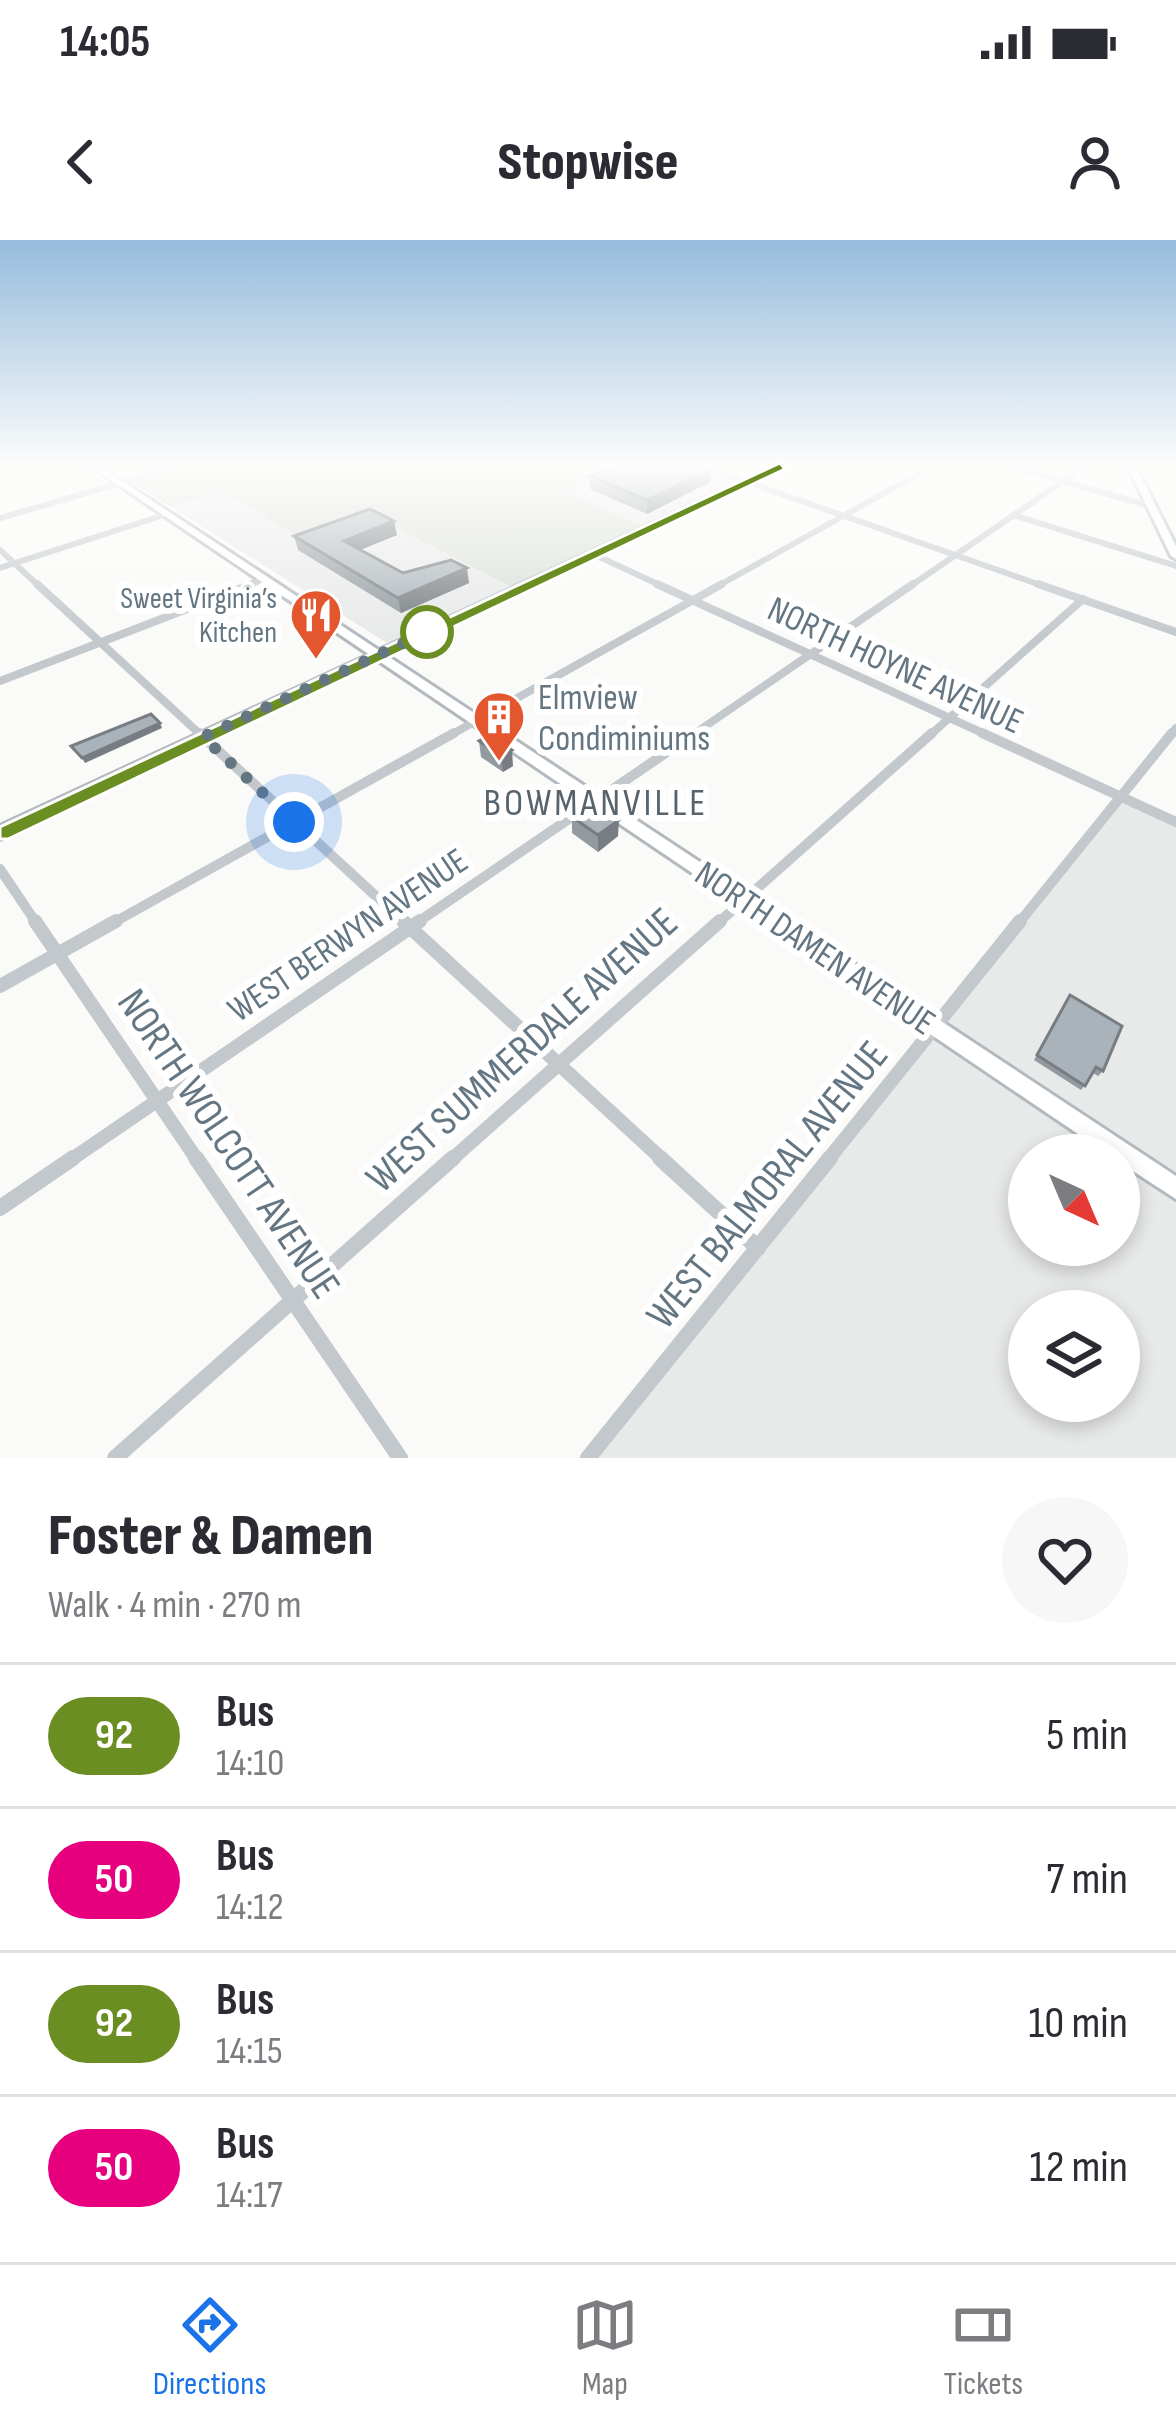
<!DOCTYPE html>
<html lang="en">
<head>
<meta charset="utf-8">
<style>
  :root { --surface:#fff; --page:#f7f7f7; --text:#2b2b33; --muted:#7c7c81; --line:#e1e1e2; --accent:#1a73e8 }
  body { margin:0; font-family:"Sofia Sans Condensed",sans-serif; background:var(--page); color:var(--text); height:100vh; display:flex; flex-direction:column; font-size:45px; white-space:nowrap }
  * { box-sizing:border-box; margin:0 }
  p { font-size:39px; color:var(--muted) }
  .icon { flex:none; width:66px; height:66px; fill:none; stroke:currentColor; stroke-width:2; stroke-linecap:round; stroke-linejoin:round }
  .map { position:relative; height:1218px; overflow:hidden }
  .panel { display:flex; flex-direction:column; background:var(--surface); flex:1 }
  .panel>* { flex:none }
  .badge { padding:0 24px; border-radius:39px; font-size:42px; line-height:78px }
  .needle { width:78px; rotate:136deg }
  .tools { position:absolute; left:1008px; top:894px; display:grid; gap:24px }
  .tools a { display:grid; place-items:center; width:132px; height:132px; border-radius:50%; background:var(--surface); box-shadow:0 6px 18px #0003; font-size:60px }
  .you { position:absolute; width:60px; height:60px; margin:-30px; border:9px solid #fff; border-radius:50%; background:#1a73e8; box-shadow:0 0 0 18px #1a73e833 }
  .map>.badge { position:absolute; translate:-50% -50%; box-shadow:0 0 0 6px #fff }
  .round { display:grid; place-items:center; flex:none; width:126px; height:126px; border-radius:63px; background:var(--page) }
  .headline { display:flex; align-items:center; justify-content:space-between; height:204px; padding:0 48px }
  h1 { font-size:57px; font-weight:800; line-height:90px }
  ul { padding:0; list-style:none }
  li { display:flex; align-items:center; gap:36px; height:144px; padding:0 48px; border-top:3px solid var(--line) }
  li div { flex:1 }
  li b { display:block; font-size:45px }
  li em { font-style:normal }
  li .badge { min-width:132px; font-weight:700; text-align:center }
  .status { display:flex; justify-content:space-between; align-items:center; height:84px; padding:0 60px; background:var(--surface); direction:ltr }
  .status svg { height:33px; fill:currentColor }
  header { display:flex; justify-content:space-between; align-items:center; height:156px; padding:0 48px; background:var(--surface); font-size:54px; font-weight:800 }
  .tab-bar { display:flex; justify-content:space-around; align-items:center; height:168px; border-top:3px solid var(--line); background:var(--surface); font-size:33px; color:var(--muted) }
  .tab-bar a { display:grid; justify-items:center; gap:6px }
  .tab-bar .current { color:var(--accent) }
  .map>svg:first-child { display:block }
  .built { fill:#e8e9e9; fill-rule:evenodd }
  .green { fill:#dadfd7 }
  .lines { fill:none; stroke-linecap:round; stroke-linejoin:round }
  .secondary-casing { stroke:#b3babf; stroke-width:6 }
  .primary-casing { stroke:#b5babe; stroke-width:6 }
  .street-far4 { stroke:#c3c8cc; stroke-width:6 }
  .street-far3 { stroke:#c3c8cc; stroke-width:8 }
  .street-far2 { stroke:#c3c8cc; stroke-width:10 }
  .street-far1 { stroke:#c3c8cc; stroke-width:14 }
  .street { stroke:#c3c8cc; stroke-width:16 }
  .secondary { fill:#fff; fill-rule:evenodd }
  .primary { fill:#fff; fill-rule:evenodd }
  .wall { fill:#929a9f }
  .shaded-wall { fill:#777d82 }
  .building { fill:#aab3b9; stroke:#777d82; stroke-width:3 }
  .line { fill:#6b8e23; stroke:#fff; stroke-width:3 }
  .walk { stroke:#657683; stroke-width:12; stroke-dasharray:0 21.6 }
  .stop-dot { fill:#fff; stroke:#6b8e23; stroke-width:6 }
  .labels { text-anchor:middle; stroke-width:12; stroke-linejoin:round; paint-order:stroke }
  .far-poi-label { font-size:30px; fill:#657683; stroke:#fff; text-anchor:end }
  .street-label { font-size:36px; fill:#657683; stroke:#fff }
  .poi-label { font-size:36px; fill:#657683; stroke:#fff; text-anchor:start }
  .neighbourhood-label { font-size:39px; letter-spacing:3px; fill:#57646e; stroke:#fff }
  .near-street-label { font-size:42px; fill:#657683; stroke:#fff }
</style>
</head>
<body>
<div class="status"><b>14:05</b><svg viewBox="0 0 49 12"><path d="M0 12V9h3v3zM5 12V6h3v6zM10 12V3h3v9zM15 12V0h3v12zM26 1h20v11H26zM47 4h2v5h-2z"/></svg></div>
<header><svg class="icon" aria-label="back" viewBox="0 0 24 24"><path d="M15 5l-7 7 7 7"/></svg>Stopwise<svg class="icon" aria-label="person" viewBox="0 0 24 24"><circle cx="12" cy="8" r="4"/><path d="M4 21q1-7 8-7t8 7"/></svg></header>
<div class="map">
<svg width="1176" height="1218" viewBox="0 0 1176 1218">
  <rect width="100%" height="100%" fill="#fafaf8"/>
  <g class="built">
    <path d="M476 227H692L737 243 643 286 544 245Z"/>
    <path d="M223 251 380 279 511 347 387 403 171 267Z"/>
    <path d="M1118 558 1176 585V1218H593ZM1029 915H1119V1005H1029ZM1029 1071H1119V1161H1029Z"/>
  </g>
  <path class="green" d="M185 227H629L567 253 643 286 511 347 380 279 311 304 223 251 171 267 131 242Z"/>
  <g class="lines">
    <g class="secondary-casing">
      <g id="secondary">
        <path d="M92 227H101L1176 936V959L1119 922V915H1109Z"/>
        <path d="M1128 227H1136L1176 306V319L1171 316Z"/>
      </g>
    </g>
    <g class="primary-casing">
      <path id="primary" d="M774 227H784L0 599V586Z"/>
    </g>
    <g class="street-far4">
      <path d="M705 227 1046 347"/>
      <path d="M1012 227 1151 266"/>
      <path d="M1013 275 1176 326"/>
      <path d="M0 278 176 227"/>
      <path d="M0 310 40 347"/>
      <path d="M593 314 664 347"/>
      <path d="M0 328 167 274"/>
      <path d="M244 347 264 339"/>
      <path d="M716 347 931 227"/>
      <path d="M909 347 1084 227"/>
    </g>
    <g class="street-far3">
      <path d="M37 344 202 496"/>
      <path d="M657 344 989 496"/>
      <path d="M1038 344 1176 392"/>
      <path d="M0 441 252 344"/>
      <path d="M449 496 722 344"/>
      <path d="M691 496 913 344"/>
      <path d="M929 496 1083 359"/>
      <path d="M1170 496 1176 488"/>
    </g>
    <g class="street-far2">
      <path d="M199 493 406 684"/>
      <path d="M982 493 1176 582"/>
      <path d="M0 629 37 684"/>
      <path d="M111 684 454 493"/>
      <path d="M415 684 695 493"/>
      <path d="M717 684 932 493"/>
      <path d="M1018 684 1172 493"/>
    </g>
    <g class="street-far1">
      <path d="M35 681 198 921"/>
      <path d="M403 681 664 921"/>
      <path d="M0 746 116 681"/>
      <path d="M69 921 420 681"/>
      <path d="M450 921 720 681"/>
      <path d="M827 921 1020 681"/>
    </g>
    <g class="street">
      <path d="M196 918 400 1218"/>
      <path d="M660 918 758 1008"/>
      <path d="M0 968 73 918"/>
      <path d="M115 1218 453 918"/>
      <path d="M588 1218 830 918"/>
    </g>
    <use href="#secondary" class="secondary"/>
    <use href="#primary" class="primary"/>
  </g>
  <g class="wall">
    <path d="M590 236 710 242 647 274 590 249Z"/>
    <path d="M397 295 360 310 403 333 469 343 401 373 298 310 294 296Z"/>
    <path d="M490 495 513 526 503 532 481 517 479 501Z"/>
    <path d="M572 577 618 596 598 612 572 593Z"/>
    <path d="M1070 755 1103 831 1098 836 1093 833 1081 850 1034 820Z"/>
  </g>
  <g class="shaded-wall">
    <path d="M712 229 710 242 647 274V260Z"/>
    <path d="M394 281 397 295 347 315 344 301Z"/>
    <path d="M467 328 469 343 401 373 398 358Z"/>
    <path d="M160 483 162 488 85 523 82 518Z"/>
    <path d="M512 510 513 526 503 532 501 516Z"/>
    <path d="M619 580 618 596 598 612V595Z"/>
  </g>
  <g class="building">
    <path d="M614 227H705L712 229 647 260 590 236Z"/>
    <path d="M370 269 394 281 344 301 403 333 451 320 467 328 398 358 294 296Z"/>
    <path d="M151 474 160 483 82 518 71 506Z"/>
    <path d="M490 495 512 510 501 516 479 501Z"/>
    <path d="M593 564 619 580 598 595 572 577Z"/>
    <path d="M1070 755 1122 786 1103 831 1096 827 1085 846 1037 815Z"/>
  </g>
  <linearGradient id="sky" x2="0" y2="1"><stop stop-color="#96bcdc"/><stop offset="0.57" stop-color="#fdfdfc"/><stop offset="1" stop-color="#fdfdfc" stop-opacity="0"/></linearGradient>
  <rect width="1176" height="397" fill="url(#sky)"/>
  <path class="line" d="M780 223 785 229 8 599H0V587Z"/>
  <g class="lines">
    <path class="walk" d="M294 582 203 497 427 392"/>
  </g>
  <defs>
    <g id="restaurant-pin" transform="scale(2.7)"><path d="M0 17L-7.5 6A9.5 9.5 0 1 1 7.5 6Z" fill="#e4572e" stroke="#fff"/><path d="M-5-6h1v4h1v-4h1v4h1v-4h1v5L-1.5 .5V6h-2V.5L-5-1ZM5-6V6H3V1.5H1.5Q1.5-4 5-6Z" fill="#fff"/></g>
    <g id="building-pin" transform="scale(2.7)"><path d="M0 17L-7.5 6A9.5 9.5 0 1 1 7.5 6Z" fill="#e4572e" stroke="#fff"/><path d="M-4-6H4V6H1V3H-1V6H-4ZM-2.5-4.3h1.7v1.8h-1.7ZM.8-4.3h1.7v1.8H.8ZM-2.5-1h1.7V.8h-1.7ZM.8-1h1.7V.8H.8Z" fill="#fff"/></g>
  </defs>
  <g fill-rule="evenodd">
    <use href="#restaurant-pin" x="316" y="375"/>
    <use href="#building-pin" x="499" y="477"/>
  </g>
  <circle class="stop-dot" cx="427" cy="392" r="24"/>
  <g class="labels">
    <g class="far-poi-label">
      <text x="277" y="368">Sweet Virginia’s<tspan x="277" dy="34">Kitchen</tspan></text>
    </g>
    <g class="street-label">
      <text transform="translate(896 424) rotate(25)" y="13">NORTH HOYNE AVENUE</text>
      <text transform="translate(347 694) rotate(-34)" y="13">WEST BERWYN AVENUE</text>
      <text transform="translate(816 707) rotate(34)" y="13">NORTH DAMEN AVENUE</text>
    </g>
    <g class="poi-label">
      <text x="538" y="469">Elmview<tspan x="538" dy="41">Condiminiums</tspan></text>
    </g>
    <g class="neighbourhood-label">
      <text x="596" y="575">BOWMANVILLE</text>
    </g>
    <g class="near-street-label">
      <text transform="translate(521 809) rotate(-42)" y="15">WEST SUMMERDALE AVENUE</text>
      <text transform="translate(230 903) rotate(56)" y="15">NORTH WOLCOTT AVENUE</text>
      <text transform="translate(766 944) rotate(-51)" y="15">WEST BALMORAL AVENUE</text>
    </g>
  </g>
</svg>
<div class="tools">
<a><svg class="needle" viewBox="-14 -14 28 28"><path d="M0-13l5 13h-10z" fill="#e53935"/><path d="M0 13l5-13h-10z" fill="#7c7c81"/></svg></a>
<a><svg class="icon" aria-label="layers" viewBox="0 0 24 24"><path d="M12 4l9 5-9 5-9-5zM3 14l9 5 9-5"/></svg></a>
</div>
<div class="you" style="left:294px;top:582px"></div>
</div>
<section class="panel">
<div class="headline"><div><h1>Foster &amp; Damen</h1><p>Walk · 4 min · 270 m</p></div><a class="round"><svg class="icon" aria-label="heart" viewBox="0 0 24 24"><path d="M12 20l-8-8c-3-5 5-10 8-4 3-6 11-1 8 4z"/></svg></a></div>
<ul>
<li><span class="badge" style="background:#6b8e23;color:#fff">92</span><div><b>Bus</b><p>14:10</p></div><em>5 min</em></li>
<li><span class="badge" style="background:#e6007e;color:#fff">50</span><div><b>Bus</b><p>14:12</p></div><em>7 min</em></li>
<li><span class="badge" style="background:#6b8e23;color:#fff">92</span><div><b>Bus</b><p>14:15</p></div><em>10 min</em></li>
<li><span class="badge" style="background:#e6007e;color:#fff">50</span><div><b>Bus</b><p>14:17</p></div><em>12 min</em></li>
</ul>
</section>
<nav class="tab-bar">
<a class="current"><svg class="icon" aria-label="directions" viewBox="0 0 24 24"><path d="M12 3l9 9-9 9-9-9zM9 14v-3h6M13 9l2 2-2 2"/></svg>Directions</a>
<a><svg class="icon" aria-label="map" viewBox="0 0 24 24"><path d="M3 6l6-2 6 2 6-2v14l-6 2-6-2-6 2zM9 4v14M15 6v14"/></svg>Map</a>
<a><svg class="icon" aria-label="tickets" viewBox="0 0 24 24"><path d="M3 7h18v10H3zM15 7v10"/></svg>Tickets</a>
</nav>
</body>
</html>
